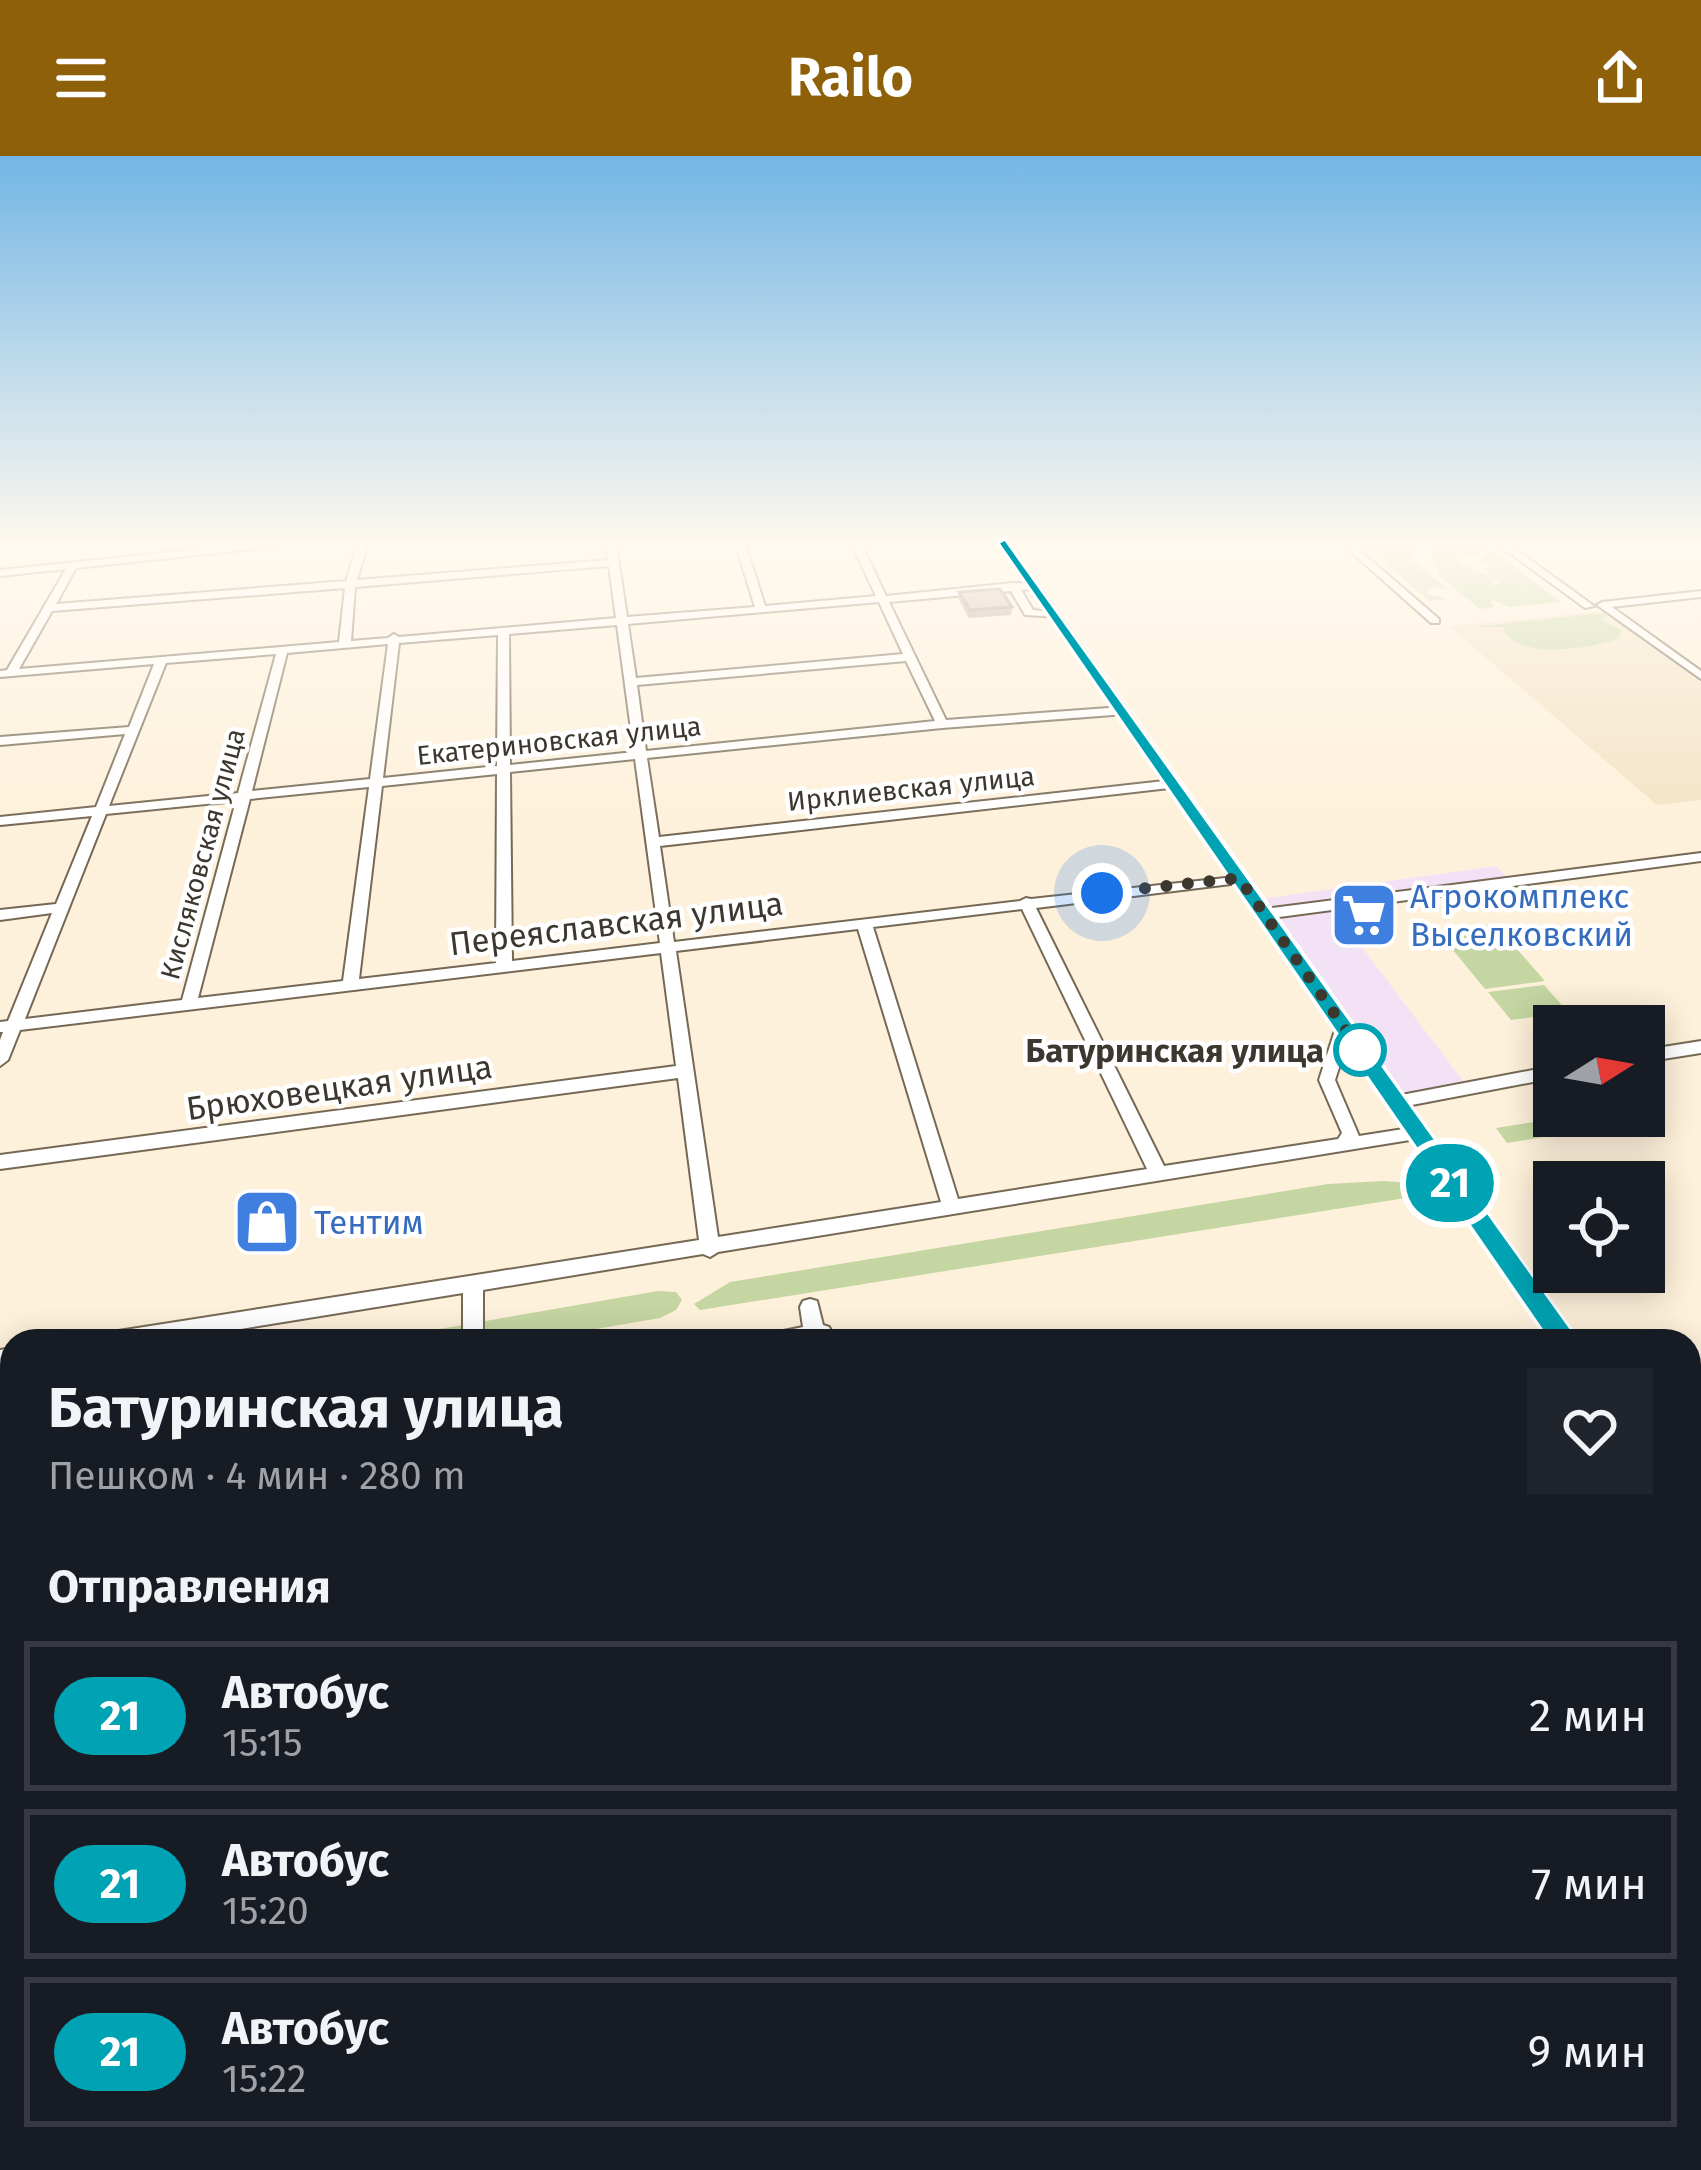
<!DOCTYPE html>
<html lang="ru">
<head>
<meta charset="utf-8">
<style>
  :root { --surface:#171b24; --page:#20242c; --text:#f1f3f6; --muted:#9ea1a6; --line:#363941; --accent:#8f600a }
  body { margin:0; font-family:"Fira Sans",sans-serif; background:var(--page); color:var(--text); height:100vh; display:flex; flex-direction:column; font-size:45px; white-space:nowrap }
  * { box-sizing:border-box; margin:0 }
  p { font-size:39px; color:var(--muted) }
  .icon { flex:none; width:66px; height:66px; fill:none; stroke:currentColor; stroke-width:2; stroke-linecap:round; stroke-linejoin:round }
  .map { position:relative; flex:1; overflow:hidden }
  .sheet { position:absolute; left:0px; top:1173px; width:1701px; height:843px; display:flex; flex-direction:column; background:var(--surface); border-radius:36px 36px 0 0; box-shadow:0 6px 30px #0003 }
  .sheet>* { flex:none }
  .badge { padding:0 24px; border-radius:39px; font-size:42px; line-height:78px }
  .needle { width:78px; rotate:79deg }
  .fabs { position:absolute; left:1533px; top:849px; display:grid; gap:24px }
  .fabs a { display:grid; place-items:center; width:132px; height:132px; border-radius:0px; background:var(--surface); box-shadow:0 6px 30px #0003; font-size:60px }
  .you { position:absolute; width:60px; height:60px; margin:-30px; border:9px solid #fff; border-radius:50%; background:#1a73e8; box-shadow:0 0 0 18px #1a73e833 }
  .map>.badge { position:absolute; translate:-50% -50%; box-shadow:0 0 0 6px #fff }
  h2 { padding:0 48px; font-size:45px; line-height:108px }
  .round { display:grid; place-items:center; flex:none; width:126px; height:126px; border-radius:0px; background:var(--page) }
  .summary { display:flex; align-items:center; justify-content:space-between; height:204px; padding:0 48px }
  h1 { font-size:57px; font-weight:700; line-height:90px }
  ul { padding:0; list-style:none }
  li { display:flex; align-items:center; gap:36px; height:150px; margin:0 24px 18px; padding:0 24px; border:6px solid var(--line); border-radius:0px }
  li div { flex:1 }
  li b { display:block; font-size:45px }
  li em { font-style:normal }
  li .badge { min-width:132px; font-weight:700; text-align:center }
  header { display:flex; justify-content:space-between; align-items:center; height:156px; padding:0 48px; background:var(--accent); color:#fff; font-size:54px; font-weight:700 }
  .map>svg:first-child { display:block }
  .commercial { fill:#f3e2f5 }
  .built { fill:#f4e3c6 }
  .green { fill:#c5d6a2 }
  .lines { fill:none; stroke-linecap:round; stroke-linejoin:round }
  .minor-casing { stroke:#756956; stroke-width:4 }
  .major-casing { stroke:#fff; stroke-width:4 }
  .minor { fill:#fff; fill-rule:evenodd }
  .major { fill:#d5b86e; fill-rule:evenodd }
  .wall { fill:#ae9790 }
  .building { fill:#cab0a8; stroke:#8d7b76; stroke-width:3 }
  .line { fill:#00a3b4; stroke:#fff; stroke-width:3 }
  .walk { stroke:#3d382f; stroke-width:12; stroke-dasharray:0 21.6 }
  .stop-dot { fill:#fff; stroke:#00a3b4; stroke-width:6 }
  .labels { text-anchor:middle; stroke-width:9; stroke-linejoin:round; paint-order:stroke }
  .far-street-label { font-size:27px; fill:#3d382f; stroke:#fff }
  .shop-label { font-size:33px; fill:#366cbe; stroke:#fff; text-anchor:start }
  .street-label { font-size:33px; fill:#3d382f; stroke:#fff }
  .stop-label { font-size:33px; font-weight:bold; fill:#3d382f; stroke:#fff; text-anchor:end }
</style>
</head>
<body>
<header><svg class="icon" aria-label="menu" viewBox="0 0 24 24"><path d="M4 6h16M4 12h16M4 18h16"/></svg>Railo<svg class="icon" aria-label="share" viewBox="0 0 24 24"><path d="M12 15V3M7 8l5-5 5 5M5 13v7h14v-7"/></svg></header>
<div class="map">
<svg width="1701" height="2014" viewBox="0 0 1701 2014">
  <rect width="100%" height="100%" fill="#fef1db"/>
  <path class="commercial" d="M1496 710 1508 722 1328 746 1463 925 1406 941 1397 938 1261 743Z"/>
  <g class="built">
    <path d="M1603 455 1701 527V644L1657 649 1449 470Z"/>
    <path d="M12 1721V2004H345L305 2014H0V1770Z"/>
  </g>
  <g class="green">
    <path d="M1362 387H1422L1424 392 1412 396 1410 403 1448 433 1433 431 1425 437 1448 443 1429 445Z"/>
    <path d="M1426 387H1467L1481 393 1480 401H1464L1457 406 1494 422 1492 430 1477 435 1500 427 1483 413 1492 410 1480 404 1487 396 1474 387H1483L1561 446 1509 451 1491 443 1494 451 1480 453 1439 420Z"/>
    <path d="M1603 457 1608 460 1600 463 1621 474 1620 482C1593 492 1515 506 1503 471H1474Z"/>
    <path d="M1496 769 1545 825 1485 833 1439 777Z"/>
    <path d="M1544 829 1568 856 1511 864 1488 836Z"/>
    <path d="M1572 960H1596L1606 971 1507 987 1496 972Z"/>
    <path d="M1384 1025 1412 1027 1437 1037 700 1154 694 1148 730 1126 1328 1028Z"/>
    <path d="M658 1135 676 1136 682 1144 676 1154 660 1162 526 1185H370Z"/>
    <path d="M635 2004H823L815 2014H635Z"/>
  </g>
  <g class="lines">
    <g class="minor-casing">
      <g id="minor">
        <path d="M258 387H288L283 390 76 412 56 448 346 425 358 387H368L357 424 608 404 606 387H616L627 461 755 451 735 387H745L765 450 876 440 851 387H861L886 440 1013 427 1039 428V432L1021 434 1033 454 1060 457V461L1025 459 1011 435 889 446 946 564 1122 551 1128 555 1126 558 942 572 647 602 659 681 1173 624 1178 625V631L660 690 674 786 1020 745 1026 742 1031 743 1244 720V726L1239 727 1036 752 1164 1010 1338 983 1342 977 1319 924 1336 871 1344 866 1352 871 1335 924 1359 980 1416 971 1425 977 1416 983 718 1096 710 1101 703 1098 483 1134V1185H463V1137L166 1185H102L105 1179 112 1176 699 1084 678 922 0 1013V999L676 910 661 797 20 874 8 904 0 910V884L3 876H0V866L8 865 52 757 0 764V754L56 748 92 660 0 669V661L96 651 125 578 0 589V581L129 571 154 508 0 521V515L7 514 66 413 0 420V414ZM609 410 616 462 399 481 394 478 388 482 351 485 355 431ZM345 432 339 486 19 513 52 455ZM879 446 903 498 636 522 628 468ZM617 469 634 596 510 609 509 478ZM498 479 497 610 383 622 399 487ZM388 488 370 623 252 635 287 497ZM276 498 238 637 109 650 166 507ZM906 505 935 565 646 595 637 529ZM635 603 660 787 512 805 510 616ZM497 618 496 807 359 823 382 630ZM369 631 343 825 198 842 250 643ZM236 645 182 844 25 863 106 658ZM1022 753 1147 1013 958 1043 873 771ZM858 773 941 1046 718 1081 676 795Z"/>
        <path d="M1341 387H1351L1439 463V467H1431Z"/>
        <path d="M1496 387H1507L1594 450 1585 452Z"/>
        <path d="M1701 435V441L1612 451 1701 515V523L1597 449 1602 446Z"/>
        <path d="M1701 697V705L1264 763 1257 758 1264 753Z"/>
        <path d="M1701 885V897L1644 906V894Z"/>
        <path d="M1554 910V922L1396 952 1387 946 1396 940Z"/>
        <path d="M810 1143 817 1145 823 1169 829 1171 832 1177 829 1183 761 1185 764 1179 803 1171 800 1151 803 1145Z"/>
        <path d="M12 1192V1210L0 1212V1194Z"/>
        <path d="M12 1301V1321L0 1323V1303Z"/>
        <path d="M12 1464V1488L0 1490V1466Z"/>
        <path d="M12 1652V1717L10 1723 0 1727V1662L3 1656Z"/>
      </g>
    </g>
    <g class="major-casing">
      <g id="major">
        <path d="M998 387H1011L1578 1185H1549Z"/>
        <path d="M1689 1345 1701 1351V1391L1689 1385Z"/>
      </g>
    </g>
    <use href="#minor" class="minor"/>
    <use href="#major" class="major"/>
  </g>
  <path class="wall" d="M959 436 1012 451 1011 459 969 462 959 444Z"/>
  <path class="building" d="M1000 433 1012 451 970 454 959 436Z"/>
  <linearGradient id="sky" x2="0" y2="1"><stop stop-color="#73b6e5"/><stop offset="0.58" stop-color="#fff9ef"/><stop offset="1" stop-color="#fff9ef" stop-opacity="0"/></linearGradient>
  <rect width="1701" height="669" fill="url(#sky)"/>
  <path class="line" d="M1005 383 1574 1177 1577 1185 1574 1193H1555L998 387Z"/>
  <g class="lines">
    <path class="walk" d="M1102 737 1239 722 1360 894"/>
  </g>
  <defs>
    <g id="supermarket-square" transform="scale(3.45)"><rect x="-9" y="-9" width="18" height="18" rx="4" fill="#3f7fe0" stroke="#fff"/><path d="M-6-5.5h2.5l.6 2H6L4.5 2H-2.5L-4.4-4H-6ZM-1.5 3.2a1.3 1.3 0 1 0 .1 0ZM3 3.2a1.3 1.3 0 1 0 .1 0Z" fill="#fff"/></g>
    <g id="shop-square" transform="scale(3.45)"><rect x="-9" y="-9" width="18" height="18" rx="4" fill="#3f7fe0" stroke="#fff"/><path d="M-5-2.5h2.3a2.7 3.5 0 0 1 5.4 0H5L5.5 6h-11ZM-1.5-2.5h3a1.5 2.3 0 0 0-3 0Z" fill="#fff"/></g>
  </defs>
  <g fill-rule="evenodd">
    <use href="#supermarket-square" x="1364" y="759"/>
    <use href="#shop-square" x="267" y="1066"/>
  </g>
  <circle class="stop-dot" cx="1360" cy="894" r="24"/>
  <g class="labels">
    <g class="far-street-label">
      <text transform="translate(559 585) rotate(-6)" y="9">Екатериновская улица</text>
      <text transform="translate(911 633) rotate(-6)" y="9">Ирклиевская улица</text>
      <text transform="translate(203 698) rotate(-75)" y="9">Кисляковская улица</text>
    </g>
    <g class="shop-label">
      <text x="1410" y="752">Агрокомплекс<tspan x="1410" dy="38">Выселковский</tspan></text>
      <text x="314" y="1078">Тентим</text>
    </g>
    <g class="street-label">
      <text transform="translate(616 767) rotate(-7)" y="12">Переяславская улица</text>
      <text transform="translate(339 931) rotate(-8)" y="12">Брюховецкая улица</text>
    </g>
    <g class="stop-label">
      <text x="1324" y="906">Батуринская улица</text>
    </g>
  </g>
</svg>
<div class="fabs">
<a><svg class="needle" viewBox="-14 -14 28 28"><path d="M0-13l5 13h-10z" fill="#e53935"/><path d="M0 13l5-13h-10z" fill="#9ea1a6"/></svg></a>
<a><svg class="icon" aria-label="locate" viewBox="0 0 24 24"><circle cx="12" cy="12" r="6"/><path d="M12 2v4M12 18v4M2 12h4M18 12h4"/></svg></a>
</div>
<div class="you" style="left:1102px;top:737px"></div>
<b class="badge" style="left:1450px;top:1027px;background:#00a3b4;color:#fff">21</b>
<section class="sheet">
<div class="summary"><div><h1>Батуринская улица</h1><p>Пешком · 4 мин · 280 m</p></div><a class="round"><svg class="icon" aria-label="heart" viewBox="0 0 24 24"><path d="M12 20l-8-8c-3-5 5-10 8-4 3-6 11-1 8 4z"/></svg></a></div>
<h2>Отправления</h2>
<ul>
<li><span class="badge" style="background:#00a3b4;color:#fff">21</span><div><b>Автобус</b><p>15:15</p></div><em>2 мин</em></li>
<li><span class="badge" style="background:#00a3b4;color:#fff">21</span><div><b>Автобус</b><p>15:20</p></div><em>7 мин</em></li>
<li><span class="badge" style="background:#00a3b4;color:#fff">21</span><div><b>Автобус</b><p>15:22</p></div><em>9 мин</em></li>
</ul>
</section>
</div>
</body>
</html>
